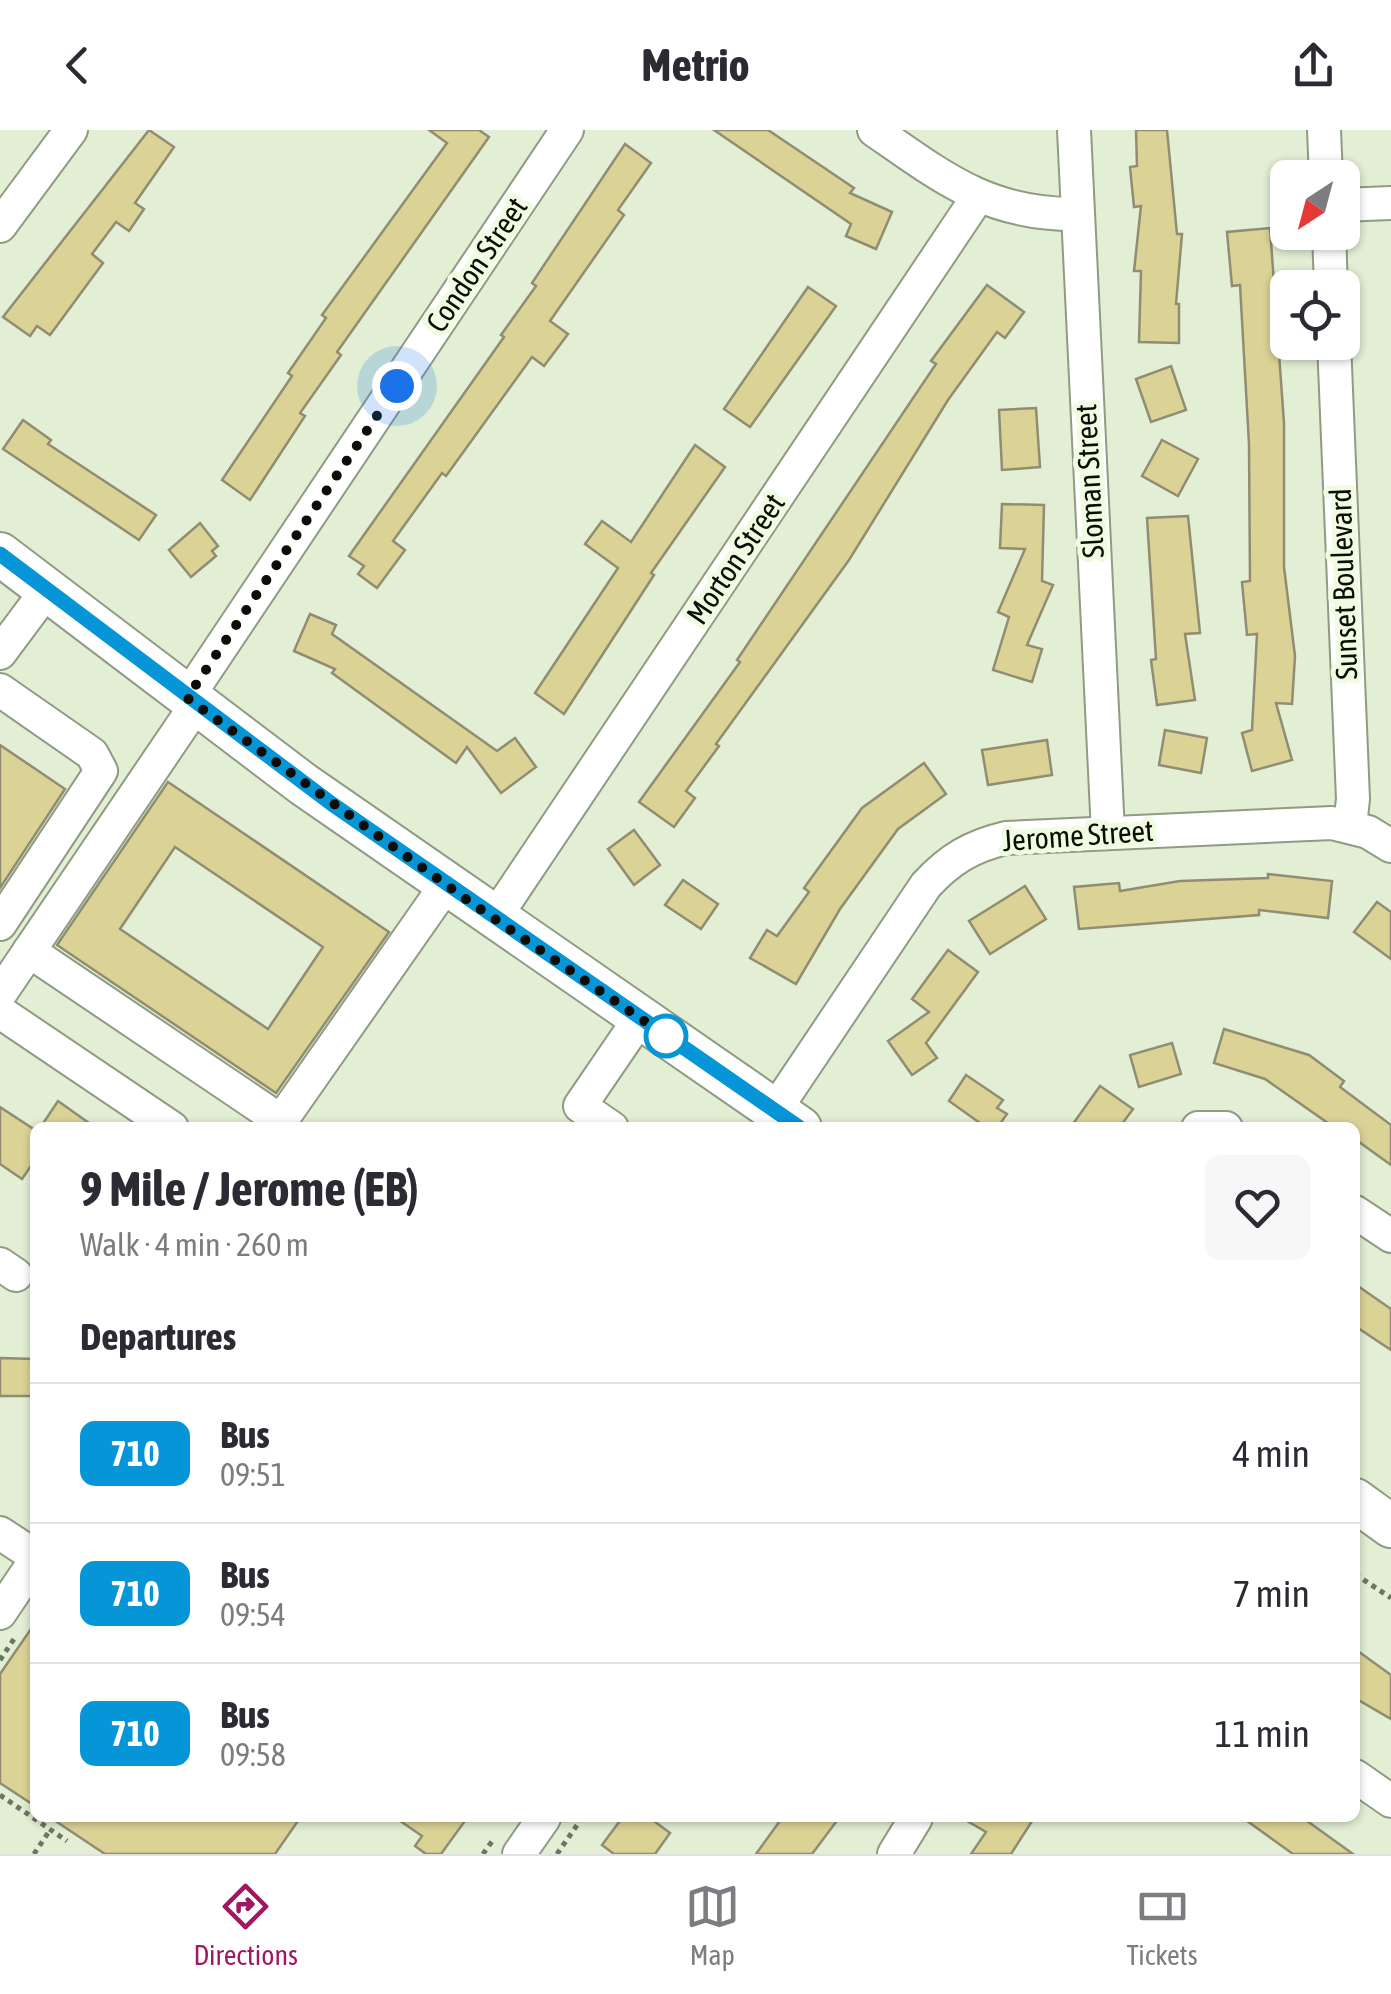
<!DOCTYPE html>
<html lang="en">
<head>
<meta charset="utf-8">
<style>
  :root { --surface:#fff; --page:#f7f7f7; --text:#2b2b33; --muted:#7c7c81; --line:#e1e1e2; --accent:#a11862 }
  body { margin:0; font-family:"Asap Condensed",sans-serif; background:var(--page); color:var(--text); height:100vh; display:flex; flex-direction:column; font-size:38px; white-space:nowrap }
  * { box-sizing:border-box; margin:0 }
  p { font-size:32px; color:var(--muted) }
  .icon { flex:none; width:55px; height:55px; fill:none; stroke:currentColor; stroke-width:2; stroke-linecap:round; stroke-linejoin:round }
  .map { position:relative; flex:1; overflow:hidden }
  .details { position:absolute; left:30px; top:992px; width:1330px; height:700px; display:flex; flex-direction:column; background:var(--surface); border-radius:15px; box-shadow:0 2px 8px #0004 }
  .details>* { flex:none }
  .badge { padding:0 20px; border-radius:15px; font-size:35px; line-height:65px }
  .needle { width:65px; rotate:216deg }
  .tools { position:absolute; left:1270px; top:30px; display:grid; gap:20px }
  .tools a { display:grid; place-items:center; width:90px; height:90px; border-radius:15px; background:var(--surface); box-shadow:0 2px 8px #0004; font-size:50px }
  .you { position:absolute; width:50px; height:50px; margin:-25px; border:8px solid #fff; border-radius:50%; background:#1a73e8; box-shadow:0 0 0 15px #1a73e833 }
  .map>.badge { position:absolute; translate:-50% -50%; box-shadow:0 0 0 5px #fff }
  h2 { padding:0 50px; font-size:38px; line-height:90px }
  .round { display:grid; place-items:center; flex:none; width:105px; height:105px; border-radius:15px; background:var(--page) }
  .headline { display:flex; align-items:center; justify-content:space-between; height:170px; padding:0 50px }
  h1 { font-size:48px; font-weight:700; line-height:75px }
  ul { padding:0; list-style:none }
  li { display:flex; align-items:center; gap:30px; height:140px; padding:0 50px; border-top:2px solid var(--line) }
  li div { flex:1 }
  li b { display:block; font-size:38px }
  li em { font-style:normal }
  li .badge { min-width:110px; font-weight:700; text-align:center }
  header { display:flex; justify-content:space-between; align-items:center; height:130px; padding:0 50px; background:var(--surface); font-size:45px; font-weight:700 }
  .dock { display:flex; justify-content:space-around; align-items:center; height:140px; border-top:2px solid var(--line); background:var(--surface); font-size:28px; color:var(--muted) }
  .dock a { display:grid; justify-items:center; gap:5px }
  .dock .active { color:var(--accent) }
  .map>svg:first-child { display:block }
  .building { fill:#dbd396; stroke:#908d72; stroke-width:2.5; fill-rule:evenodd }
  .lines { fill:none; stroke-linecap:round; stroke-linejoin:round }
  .minor-casing { stroke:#8f9b82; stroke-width:36 }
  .major-casing { stroke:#8f9b82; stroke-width:46 }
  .path { stroke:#6c7464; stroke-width:5; stroke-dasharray:5 5; stroke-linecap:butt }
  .minor { stroke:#fff; stroke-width:32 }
  .major { stroke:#fff; stroke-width:42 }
  .line-casing { stroke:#fff; stroke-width:22 }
  .line { stroke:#0696d7; stroke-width:15 }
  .walk { stroke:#0a0e06; stroke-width:10; stroke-dasharray:0 18 }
  .stop-dot { fill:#fff; stroke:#0696d7; stroke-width:5 }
  .labels { text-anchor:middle; stroke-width:10; stroke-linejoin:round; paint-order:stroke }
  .street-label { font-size:30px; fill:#0a0e06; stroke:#effce1 }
</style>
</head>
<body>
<header><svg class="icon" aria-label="back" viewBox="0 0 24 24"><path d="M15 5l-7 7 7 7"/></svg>Metrio<svg class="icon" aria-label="share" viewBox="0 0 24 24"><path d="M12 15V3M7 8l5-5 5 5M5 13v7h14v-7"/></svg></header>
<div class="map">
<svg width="1391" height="1724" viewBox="0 0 1391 1724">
  <rect width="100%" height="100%" fill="#e2efd4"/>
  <g class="building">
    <path d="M149 0 174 17 135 73 144 79 129 101 116 92 92 124 103 133 50 205 37 196 30 206 3 187Z"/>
    <path d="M429 0H479L489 7 337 222 341 225 300 283 305 286 250 370 222 350 292 246 288 243 326 188 322 185 447 13Z"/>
    <path d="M714 0H768L854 58 850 63 892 82 876 119 846 106 851 94Z"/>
    <path d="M1136 0H1167L1177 104H1182L1176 174H1179V213L1139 212 1141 141H1134L1141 76 1134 77 1130 37 1137 36Z"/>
    <path d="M625 14 651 33 618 80 624 85 550 191 568 204 544 236 532 227 446 346 442 343 393 411 405 420 377 458 358 444 364 436 349 426 504 207 501 205 536 156 532 153Z"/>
    <path d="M1270 98 1284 293V437L1295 526 1292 574 1276 573 1292 630 1252 641 1242 603 1252 600 1257 504 1247 505 1242 452 1250 451 1249 314 1240 155 1232 156 1227 102Z"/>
    <path d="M987 155 1024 182 1005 208 997 202 948 270 849 430 716 614 719 616 686 661 695 668 674 697 639 672 740 532 737 530 936 234 931 231Z"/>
    <path d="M808 157 836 176 750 297 724 279Z"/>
    <path d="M1171 236 1186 280 1151 292 1136 249Z"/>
    <path d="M1036 278 1040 337 1002 340 999 280Z"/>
    <path d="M23 290 51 310 48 314 156 385 139 410 3 319Z"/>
    <path d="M1162 310 1198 329 1178 366 1142 346Z"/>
    <path d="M695 315 725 337 651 443 654 445 564 584 535 563 618 438 585 414 602 391 631 412Z"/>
    <path d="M1002 374 1044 375 1042 451 1053 455 1027 515 1042 519 1032 552 993 540 1009 487 998 482 1025 419 1000 418Z"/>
    <path d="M1188 386 1200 503 1185 504 1195 570 1157 575 1151 530 1156 529 1147 388Z"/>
    <path d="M200 393 218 416 212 421 216 426 191 447 169 420Z"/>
    <path d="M310 484 336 495 332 504 497 621 515 608 536 637 501 663 467 617 456 633 332 543 335 539 294 521Z"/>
    <path d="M1165 600 1207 608 1201 643 1159 635Z"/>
    <path d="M1047 610 1052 645 988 655 982 620Z"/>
    <path d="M0 615 65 659 0 758Z"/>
    <path d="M924 633 946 664 898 699 840 779 796 854 750 828 767 800 777 806 809 762 804 758 862 678Z"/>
    <path d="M168 652 389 802 276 963 57 815ZM175 717 323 817 268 899 120 799Z"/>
    <path d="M634 700 660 735 634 755 608 719Z"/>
    <path d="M1268 744 1332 751 1328 788 1259 780V785L1079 799 1074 757 1119 753 1120 761 1180 751 1268 748Z"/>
    <path d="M683 750 718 774 701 799 665 775Z"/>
    <path d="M1025 756 1046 789 990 824 969 791Z"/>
    <path d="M1377 772 1391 782V829L1354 802Z"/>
    <path d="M948 820 978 842 926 913 937 928 912 945 888 911 929 882 912 869Z"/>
    <path d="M1224 899 1309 925 1344 951 1340 957 1391 995V1035L1355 1009V998H1335L1265 949 1214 933Z"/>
    <path d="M1172 913 1181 944 1139 957 1130 925Z"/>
    <path d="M966 945 1003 970 997 978 1007 984 997 998H987L949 971Z"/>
    <path d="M1100 956 1133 979 1119 998H1070Z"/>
    <path d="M58 971 96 998H40Z"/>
    <path d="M0 977 35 1000V1030L22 1049 0 1034Z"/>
    <path d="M1355 1154 1391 1179V1220L1355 1196Z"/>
    <path d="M0 1228 35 1229V1266H0Z"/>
    <path d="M35 1493V1676L0 1653V1544Z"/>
    <path d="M1355 1519 1391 1545V1589L1355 1568Z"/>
    <path d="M51 1688H300L275 1724H105Z"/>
    <path d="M396 1688H467L441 1724H426L415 1716 422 1706Z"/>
    <path d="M622 1688H650L670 1703 655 1724H614L602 1715Z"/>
    <path d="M782 1688H839L812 1724H756Z"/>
    <path d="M962 1688H1034L1011 1724H971L986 1702Z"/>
    <path d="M1243 1688H1303L1353 1724H1293Z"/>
  </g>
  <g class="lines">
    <g class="minor-casing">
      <g id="minor">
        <path d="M874 0C943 48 989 85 1077 84"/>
        <path d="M1074 0 1108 703"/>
        <path d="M1324 0 1326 48"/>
        <path d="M1342 75 1391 73"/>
        <path d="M0 96 71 0"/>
        <path d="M1329 102 1331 158"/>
        <path d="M1334 212 1353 669 1350 696"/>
        <path d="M0 523 47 460"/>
        <path d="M0 560 92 624 101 641 0 794"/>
        <path d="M187 568 567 0"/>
        <path d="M494 789 977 68"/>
        <path d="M29 821 281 991"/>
        <path d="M0 864 196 575"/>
        <path d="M0 882 172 998"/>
        <path d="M775 980 926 755C950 729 972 716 1006 708L1332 693 1368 702 1391 716"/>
        <path d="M276 998 446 755"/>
        <path d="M612 998 580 976 640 888"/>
        <path d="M1198 998H1226"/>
        <path d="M1355 1082 1391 1106"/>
        <path d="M0 1134 16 1145"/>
        <path d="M0 1403 35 1426"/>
        <path d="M0 1483 35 1431"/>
        <path d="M1355 1646 1391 1671"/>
        <path d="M519 1724 544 1688"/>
        <path d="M894 1724 916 1688"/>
      </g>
    </g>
    <g class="major-casing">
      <g id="major">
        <path d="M0 424 303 654 800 998"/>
        <path d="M1355 1370 1391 1396"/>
      </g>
    </g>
    <g class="path">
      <path d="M1355 1444 1391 1468"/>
      <path d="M0 1530 14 1509"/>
      <path d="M0 1665 67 1711"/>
      <path d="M34 1724 50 1700"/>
      <path d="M483 1724 493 1710"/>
      <path d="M557 1724 582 1688"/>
    </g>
    <use href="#minor" class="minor"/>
    <use href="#major" class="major"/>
  </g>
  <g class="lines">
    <g class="line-casing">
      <path id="line" d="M0 424 332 674 800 998"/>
    </g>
    <use href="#line" class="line"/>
    <path class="walk" d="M397 256 187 568 470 772 666 906"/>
  </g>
  <circle class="stop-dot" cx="666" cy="906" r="20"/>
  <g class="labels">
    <g class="street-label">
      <text transform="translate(477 135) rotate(-56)" y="10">Condon Street</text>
      <text transform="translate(1090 351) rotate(-93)" y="10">Sloman Street</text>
      <text transform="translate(736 429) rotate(-56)" y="10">Morton Street</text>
      <text transform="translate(1344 454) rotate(-92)" y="10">Sunset Boulevard</text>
      <text transform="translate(1078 706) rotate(-4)" y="10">Jerome Street</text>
    </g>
  </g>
</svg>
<div class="tools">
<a><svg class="needle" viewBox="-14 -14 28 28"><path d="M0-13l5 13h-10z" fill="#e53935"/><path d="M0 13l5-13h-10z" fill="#7c7c81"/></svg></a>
<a><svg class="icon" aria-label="locate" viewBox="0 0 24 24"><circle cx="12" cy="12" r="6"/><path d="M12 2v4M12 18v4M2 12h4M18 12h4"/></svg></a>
</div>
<div class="you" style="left:397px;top:256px"></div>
<section class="details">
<div class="headline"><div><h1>9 Mile / Jerome (EB)</h1><p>Walk · 4 min · 260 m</p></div><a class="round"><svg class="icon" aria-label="heart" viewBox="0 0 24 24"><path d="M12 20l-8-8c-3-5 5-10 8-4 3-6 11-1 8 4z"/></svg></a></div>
<h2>Departures</h2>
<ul>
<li><span class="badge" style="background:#0696d7;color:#fff">710</span><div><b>Bus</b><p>09:51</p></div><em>4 min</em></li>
<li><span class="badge" style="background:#0696d7;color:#fff">710</span><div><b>Bus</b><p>09:54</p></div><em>7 min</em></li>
<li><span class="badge" style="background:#0696d7;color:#fff">710</span><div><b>Bus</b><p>09:58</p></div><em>11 min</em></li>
</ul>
</section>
</div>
<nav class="dock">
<a class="active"><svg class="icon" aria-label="directions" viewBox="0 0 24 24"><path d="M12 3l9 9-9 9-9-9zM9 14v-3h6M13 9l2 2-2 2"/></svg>Directions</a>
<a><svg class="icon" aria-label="map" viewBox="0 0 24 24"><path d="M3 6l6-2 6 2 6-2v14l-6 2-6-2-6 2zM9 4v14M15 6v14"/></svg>Map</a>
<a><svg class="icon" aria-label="tickets" viewBox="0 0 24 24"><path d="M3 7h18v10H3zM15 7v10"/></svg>Tickets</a>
</nav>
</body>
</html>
